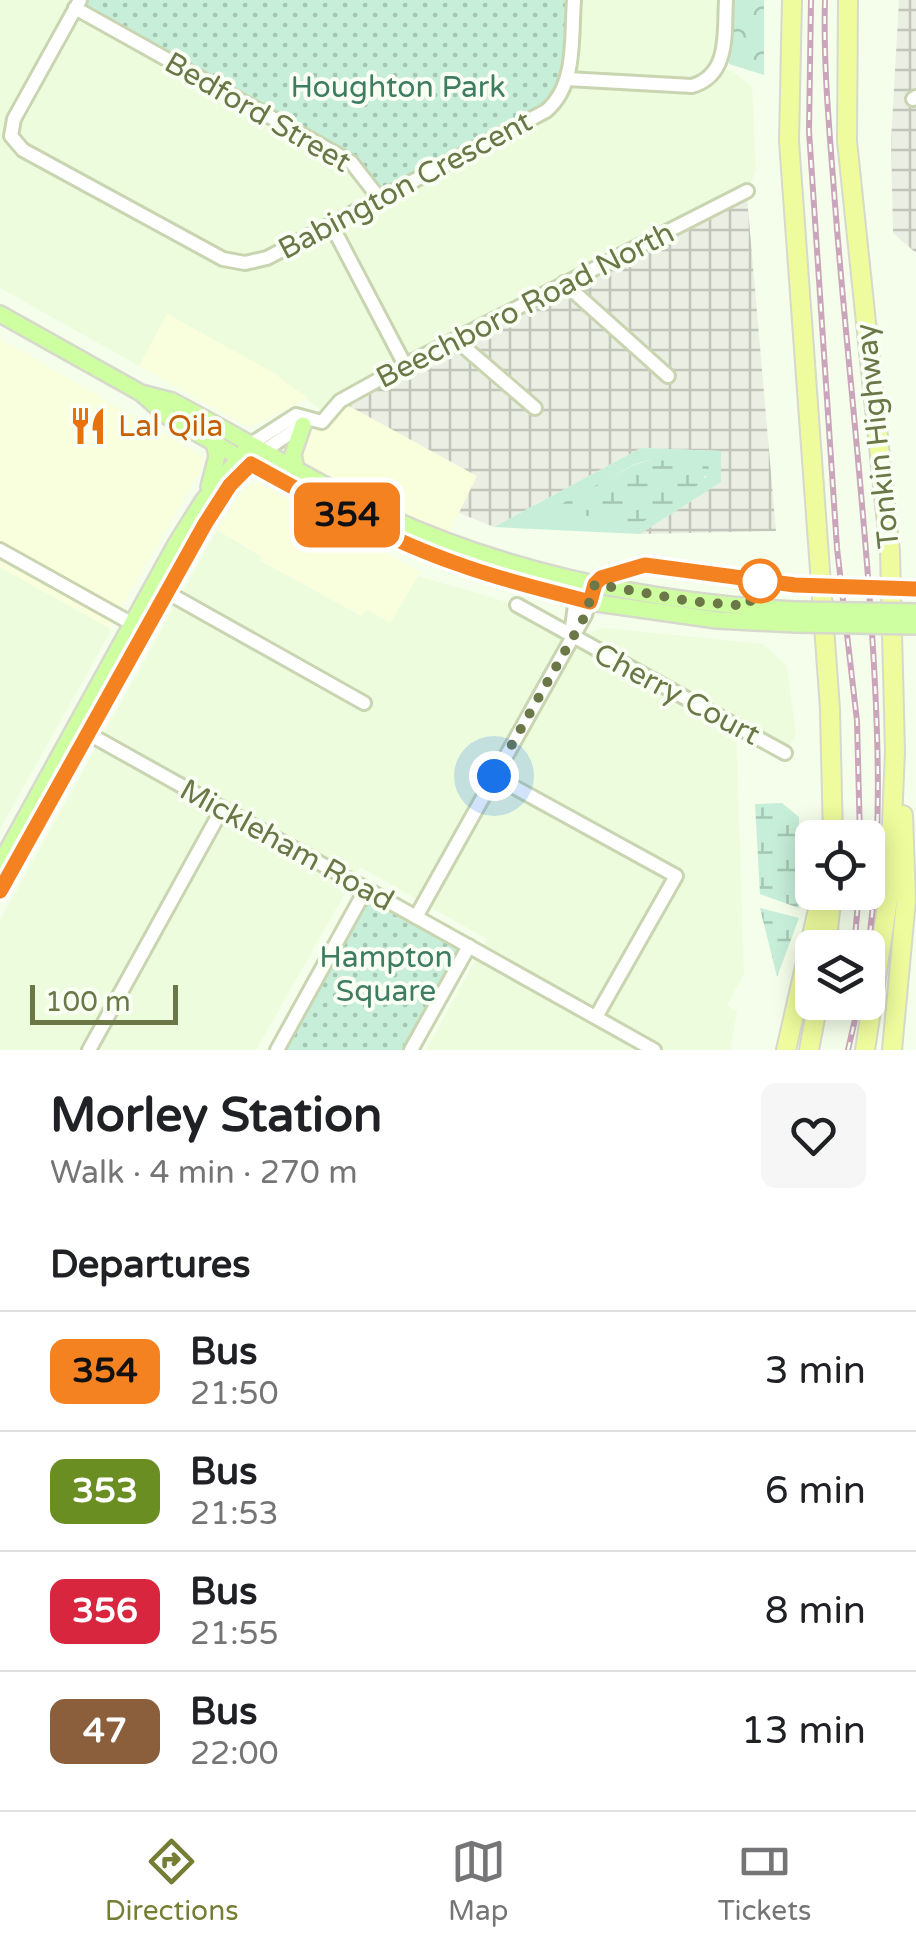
<!DOCTYPE html>
<html lang="en">
<head>
<meta charset="utf-8">
<style>
  :root { --surface:#fff; --page:#f6f6f6; --text:#202124; --muted:#757577; --line:#e0e0e0; --accent:#757e34 }
  body { margin:0; font-family:"Varela Round",sans-serif; background:var(--page); color:var(--text); height:100vh; display:flex; flex-direction:column; font-size:38px; white-space:nowrap }
  * { box-sizing:border-box; margin:0 }
  p { font-size:32px; color:var(--muted) }
  .icon { flex:none; width:55px; height:55px; fill:none; stroke:currentColor; stroke-width:2; stroke-linecap:round; stroke-linejoin:round }
  .map { position:relative; height:1050px; overflow:hidden }
  .panel { display:flex; flex-direction:column; background:var(--surface); flex:1 }
  .panel>* { flex:none }
  .badge { padding:0 20px; border-radius:15px; font-size:35px; line-height:65px }
  .fabs { position:absolute; left:795px; top:820px; display:grid; gap:20px }
  .fabs a { display:grid; place-items:center; width:90px; height:90px; border-radius:15px; background:var(--surface); box-shadow:0 5px 25px #0003; font-size:50px }
  .scale { position:absolute; left:30px; bottom:25px; width:148px; box-sizing:border-box; padding-left:10px; border:5px solid #6b7747; border-top:0; font-size:28px; line-height:35px; white-space:nowrap; color:#6b7747; -webkit-text-stroke:8px #f9fff2; paint-order:stroke }
  .you { position:absolute; width:50px; height:50px; margin:-25px; border:8px solid #fff; border-radius:50%; background:#1a73e8; box-shadow:0 0 0 15px #1a73e833 }
  .map>.badge { position:absolute; translate:-50% -50%; box-shadow:0 0 0 5px #fff }
  h2 { padding:0 50px; font-size:38px; line-height:90px }
  .round { display:grid; place-items:center; flex:none; width:105px; height:105px; border-radius:15px; background:var(--page) }
  .headline { display:flex; align-items:center; justify-content:space-between; height:170px; padding:0 50px }
  h1 { font-size:48px; font-weight:800; line-height:75px }
  ul { padding:0; list-style:none }
  li { display:flex; align-items:center; gap:30px; height:120px; padding:0 50px; border-top:2px solid var(--line) }
  li div { flex:1 }
  li b { display:block; font-size:38px }
  li em { font-style:normal }
  li .badge { min-width:110px; font-weight:700; text-align:center }
  .dock { display:flex; justify-content:space-around; align-items:center; height:140px; border-top:2px solid var(--line); background:var(--surface); font-size:28px; color:var(--muted) }
  .dock a { display:grid; justify-items:center; gap:5px }
  .dock .on { color:var(--accent) }
  .map>svg:first-child { display:block }
  .residential { fill:#eefcde }
  .commercial { fill:#f9ffdd }
  .industrial { fill:url(#industrial-grid) }
  .grass { fill:#c6eed9; fill-rule:evenodd }
  .forest { fill:url(#forest-crowns) }
  .wetland { fill:url(#wetland-marsh) }
  .park { fill:url(#park-dots) }
  .lines { fill:none; stroke-linecap:round; stroke-linejoin:round }
  .minor-casing { stroke:#c9d5b1; stroke-width:18 }
  .major-casing { stroke:#d6d9cb; stroke-width:20 }
  .highway-casing { stroke:#d6d9cb; stroke-width:22 }
  .minor { stroke:#fff; stroke-width:12 }
  .major { stroke:#ceffa0; stroke-width:15 }
  .highway { stroke:#eefc9d; stroke-width:18 }
  .rail-casing { stroke:#cba5bb; stroke-width:6 }
  .rail { stroke:#f9fff2; stroke-width:2.5; stroke-dasharray:8; stroke-linecap:butt }
  .major-bridge-casing { stroke:#d6d9cb; stroke-width:20; stroke-linecap:butt }
  .major-bridge { stroke:#ceffa0; stroke-width:15 }
  .line-casing { stroke:#fff; stroke-width:22 }
  .line { stroke:#f58220; stroke-width:15 }
  .walk { stroke:#6b7747; stroke-width:10; stroke-dasharray:0 18 }
  .stop-dot { fill:#fff; stroke:#f58220; stroke-width:5 }
  .labels { text-anchor:middle; stroke-width:8; stroke-linejoin:round; paint-order:stroke }
  .park-label { font-size:30px; fill:#3e7c63; stroke:#f9fff2 }
  .street-label { font-size:30px; fill:#6b7747; stroke:#f9fff2 }
  .food-label { font-size:30px; fill:#c56008; stroke:#f9fff2; text-anchor:start }
</style>
</head>
<body>
<div class="map">
<svg width="916" height="1050" viewBox="0 0 916 1050">
  <defs>
    <pattern id="industrial-grid" width="8" height="8" patternUnits="userSpaceOnUse" patternTransform="scale(2.5)"><rect width="8" height="8" fill="#ebefe3"/><path d="M0 4h8M4 0v8" fill="none" stroke="#c2c6ba"/></pattern>
    <pattern id="forest-crowns" width="20" height="18" patternUnits="userSpaceOnUse" patternTransform="scale(2.5)"><rect width="20" height="18" fill="#c6eed9"/><path d="M2 6a3 3 0 1 1 6 0M12 15a3 3 0 1 1 6 0" fill="none" stroke="#a5c6b2"/></pattern>
    <pattern id="wetland-marsh" width="20" height="14" patternUnits="userSpaceOnUse" patternTransform="scale(2.5)"><rect width="20" height="14" fill="#c6eed9"/><path d="M1 5h8M5 5V1M11 12h8M15 12V8" fill="none" stroke="#a5c6b2"/></pattern>
    <pattern id="park-dots" width="8" height="8" patternUnits="userSpaceOnUse" patternTransform="scale(2.5)"><rect width="8" height="8" fill="#c6eed9"/><path d="M2 2h.1M6 6h.1" fill="none" stroke="#a5c6b2" stroke-width="1.8" stroke-linecap="round"/></pattern>
  </defs>
  <rect width="100%" height="100%" fill="#f4feea"/>
  <g class="residential">
    <path d="M0 0H726L719 68 732 71 752 87 756 171 747 191 321 410 272 372 167 314 139 366 0 288Z"/>
    <path d="M217 530 262 557 261 561 361 616 366 609 390 622 418 576 517 605 571 637 605 628 763 644 787 666 796 735 785 753 736 727 744 974 727 1005 737 1012 730 1050H426L487 939 360 867 256 1050H0V920Z"/>
    <path d="M0 567 109 628V634L0 829Z"/>
  </g>
  <g class="commercial">
    <path d="M167 314 272 372 307 398 253 426 244 425 139 366Z"/>
    <path d="M0 339 204 457 202 467 109 628 0 567Z"/>
    <path d="M340 401 478 476 447 536 296 470 309 417Z"/>
    <path d="M259 483 420 572 390 623 366 609 362 616 260 560 262 556 217 530 246 487Z"/>
  </g>
  <g class="industrial">
    <path d="M899 0H916V253L893 233 891 141Z"/>
    <path d="M747 197 776 531 640 534 721 482 720 451 641 448 494 527 459 513 477 476 340 401Z"/>
  </g>
  <path class="grass" d="M641 448 721 451V482L640 534 494 527ZM649 460 707 476 644 521 564 504 633 465Z"/>
  <path class="forest" d="M734 0H764V75L729 64Z"/>
  <g class="wetland">
    <path d="M650 460 701 462 709 467C704 490 663 508 644 521L635 523 566 513 563 503 634 465Z"/>
    <path d="M782 803 799 817V908L760 894 755 804Z"/>
    <path d="M760 908 799 918 777 977Z"/>
  </g>
  <g class="park">
    <path d="M80 0H574L567 79 555 104 379 198 362 173 75 8Z"/>
    <path d="M366 889 469 946 411 1050H277Z"/>
  </g>
  <g class="lines">
    <g class="minor-casing">
      <g id="minor">
        <path d="M80 0 14 119 11 136 23 150 223 259 245 263 267 258 546 111C577 85 571 37 574 0"/>
        <path d="M75 8 351 162 379 198"/>
        <path d="M567 79 692 86C730 75 724 33 726 0"/>
        <path d="M913 99 916 97"/>
        <path d="M331 224 405 365"/>
        <path d="M564 283 668 376"/>
        <path d="M456 340 535 408"/>
        <path d="M251 444 296 415 322 422 340 401 405 365 747 191"/>
        <path d="M264 451 305 423"/>
        <path d="M0 550 138 627"/>
        <path d="M161 589 364 703"/>
        <path d="M517 605 785 753"/>
        <path d="M571 635 577 590"/>
        <path d="M80 729 654 1050"/>
        <path d="M494 776 676 876 596 1017"/>
        <path d="M416 917 585 615 595 584"/>
        <path d="M89 1050 222 809"/>
        <path d="M277 1050 366 889"/>
        <path d="M411 1050 469 946"/>
      </g>
    </g>
    <g class="major-casing">
      <g id="major">
        <path d="M0 314 141 393 167 416 272 476 355 519 457 564 590 602 717 620 795 624"/>
        <path d="M145 394 172 401C237 435 300 474 367 507 500 572 649 602 795 610"/>
        <path d="M296 470 293 454 303 425"/>
        <path d="M209 487 217 456 214 442"/>
        <path d="M0 864 176 544 203 501 245 451"/>
        <path d="M0 891 205 524 231 485 257 457"/>
      </g>
    </g>
    <g class="highway-casing">
      <g id="highway">
        <path d="M792 0 789 141 830 709 833 838"/>
        <path d="M848 0 847 141 890 552 895 751 889 893 865 1050"/>
        <path d="M826 948 832 892"/>
        <path d="M786 1050 822 892"/>
        <path d="M809 1050 818 1002"/>
        <path d="M892 1050 906 900 903 815"/>
      </g>
    </g>
    <use href="#minor" class="minor"/>
    <use href="#major" class="major"/>
    <use href="#highway" class="highway"/>
    <g class="rail-casing">
      <g id="rail">
        <path d="M811 0 809 131 837 548 857 721 860 838"/>
        <path d="M825 0C823 68 830 136 835 204 846 347 863 490 872 633 879 740 882 843 868 950"/>
        <path d="M854 948 859 892"/>
        <path d="M848 1050 859 1002"/>
      </g>
    </g>
    <use href="#rail" class="rail"/>
    <g class="major-bridge-casing">
      <g id="major-bridge">
        <path d="M795 610 916 612"/>
        <path d="M795 624 916 626"/>
      </g>
    </g>
    <use href="#major-bridge" class="major-bridge"/>
  </g>
  <g class="lines">
    <g class="line-casing">
      <path id="line" d="M0 891 205 524 230 485 251 464C318 501 386 539 458 564 501 580 546 590 590 602L595 584 601 578 645 565 795 585 916 589"/>
    </g>
    <use href="#line" class="line"/>
    <path class="walk" d="M494 776 585 616 595 584 689 601 748 606 760 581"/>
  </g>
  <defs>
    <g id="restaurant-bare" transform="scale(3)"><path d="M-5-6h1v4h1v-4h1v4h1v-4h1v5L-1.5 .5V6h-2V.5L-5-1ZM5-6V6H3V1.5H1.5Q1.5-4 5-6Z" fill="#e8710a" stroke="#f9fff2" stroke-width="2.5" paint-order="stroke"/></g>
  </defs>
  <g fill-rule="evenodd">
    <use href="#restaurant-bare" x="88" y="426"/>
  </g>
  <circle class="stop-dot" cx="760" cy="581" r="20"/>
  <g class="labels">
    <g class="park-label">
      <text x="398" y="97">Houghton Park</text>
      <text x="386" y="967">Hampton<tspan x="386" dy="34">Square</tspan></text>
    </g>
    <g class="street-label">
      <text transform="translate(258 112) rotate(30)" y="10">Bedford Street</text>
      <text transform="translate(405 185) rotate(-28)" y="10">Babington Crescent</text>
      <text transform="translate(525 305) rotate(-27)" y="10">Beechboro Road North</text>
      <text transform="translate(877 436) rotate(-96)" y="10">Tonkin Highway</text>
      <text transform="translate(677 694) rotate(28)" y="10">Cherry Court</text>
      <text transform="translate(287 845) rotate(29)" y="10">Mickleham Road</text>
    </g>
    <g class="food-label">
      <text x="118" y="436">Lal Qila</text>
    </g>
  </g>
</svg>
<div class="fabs">
<a><svg class="icon" aria-label="locate" viewBox="0 0 24 24"><circle cx="12" cy="12" r="6"/><path d="M12 2v4M12 18v4M2 12h4M18 12h4"/></svg></a>
<a><svg class="icon" aria-label="layers" viewBox="0 0 24 24"><path d="M12 4l9 5-9 5-9-5zM3 14l9 5 9-5"/></svg></a>
</div>
<div class="scale">100 m</div>
<div class="you" style="left:494px;top:776px"></div>
<b class="badge" style="left:347px;top:515px;background:#f58220;color:#111">354</b>
</div>
<section class="panel">
<div class="headline"><div><h1>Morley Station</h1><p>Walk · 4 min · 270 m</p></div><a class="round"><svg class="icon" aria-label="heart" viewBox="0 0 24 24"><path d="M12 20l-8-8c-3-5 5-10 8-4 3-6 11-1 8 4z"/></svg></a></div>
<h2>Departures</h2>
<ul>
<li><span class="badge" style="background:#f58220;color:#111">354</span><div><b>Bus</b><p>21:50</p></div><em>3 min</em></li>
<li><span class="badge" style="background:#6b8e23;color:#fff">353</span><div><b>Bus</b><p>21:53</p></div><em>6 min</em></li>
<li><span class="badge" style="background:#d7263d;color:#fff">356</span><div><b>Bus</b><p>21:55</p></div><em>8 min</em></li>
<li><span class="badge" style="background:#8b5e3c;color:#fff">47</span><div><b>Bus</b><p>22:00</p></div><em>13 min</em></li>
</ul>
</section>
<nav class="dock">
<a class="on"><svg class="icon" aria-label="directions" viewBox="0 0 24 24"><path d="M12 3l9 9-9 9-9-9zM9 14v-3h6M13 9l2 2-2 2"/></svg>Directions</a>
<a><svg class="icon" aria-label="map" viewBox="0 0 24 24"><path d="M3 6l6-2 6 2 6-2v14l-6 2-6-2-6 2zM9 4v14M15 6v14"/></svg>Map</a>
<a><svg class="icon" aria-label="tickets" viewBox="0 0 24 24"><path d="M3 7h18v10H3zM15 7v10"/></svg>Tickets</a>
</nav>
</body>
</html>
